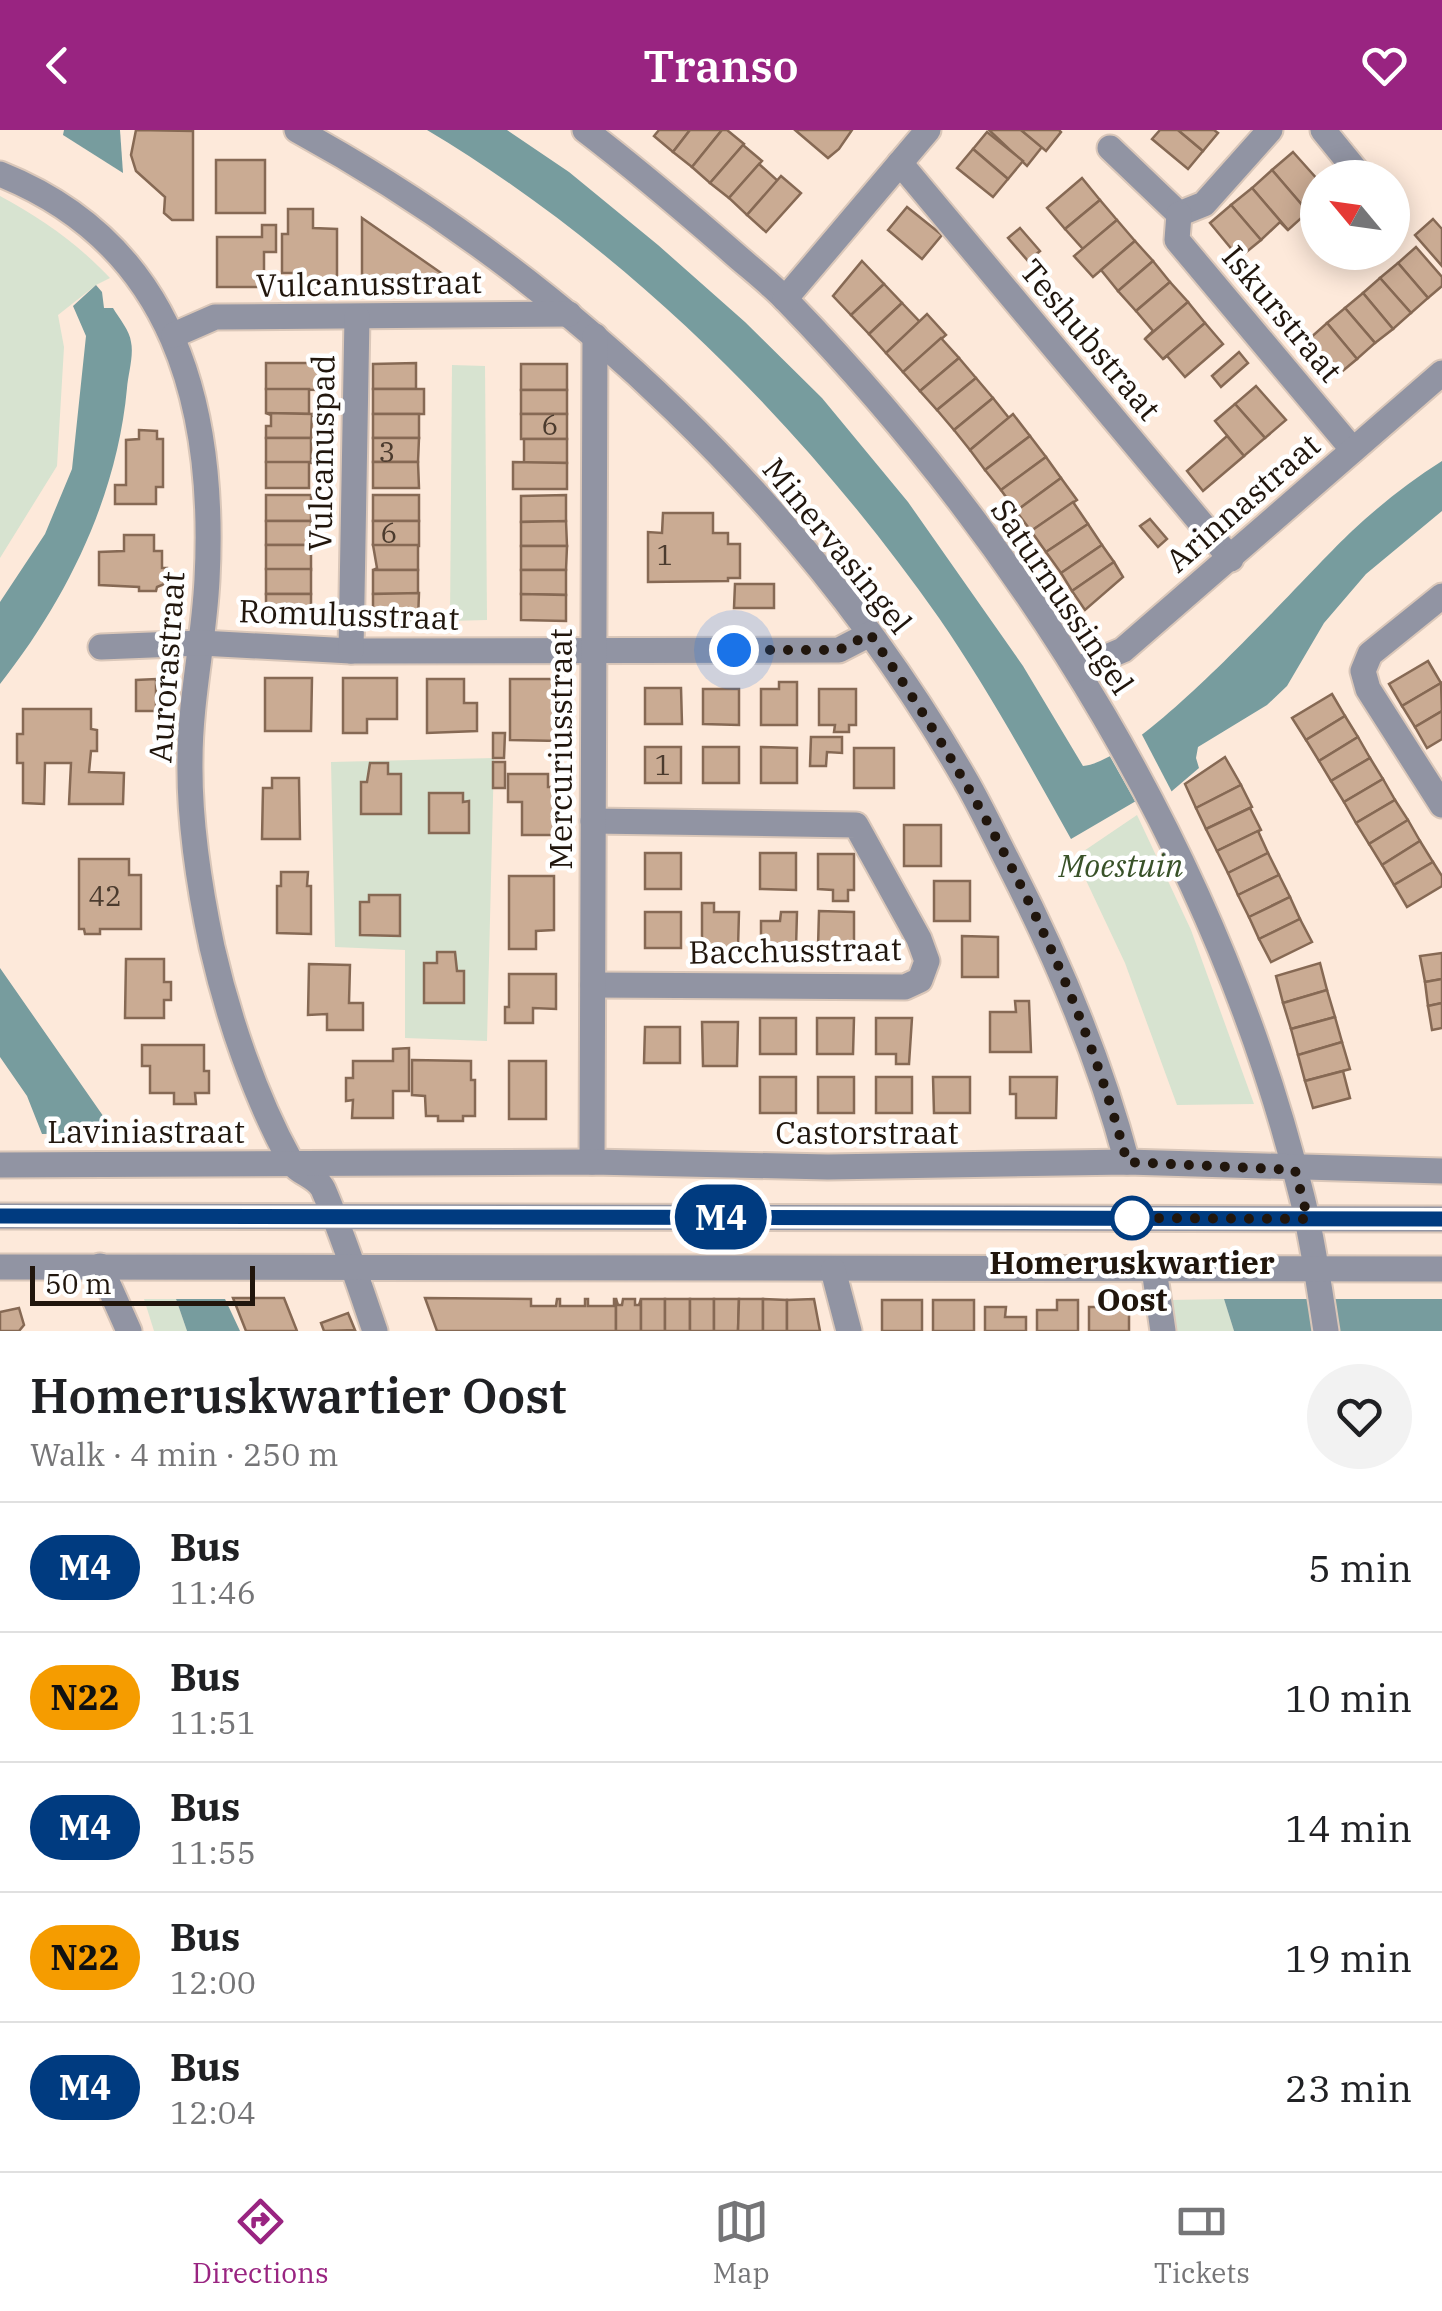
<!DOCTYPE html>
<html lang="en">
<head>
<meta charset="utf-8">
<style>
  :root { --surface:#fff; --page:#f2f2f2; --text:#202124; --muted:#757577; --line:#e0e0e0; --accent:#992481 }
  body { margin:0; font-family:"IBM Plex Serif",serif; background:var(--page); color:var(--text); height:100vh; display:flex; flex-direction:column; font-size:38px; white-space:nowrap }
  * { box-sizing:border-box; margin:0 }
  p { font-size:32px; color:var(--muted) }
  .icon { flex:none; width:55px; height:55px; fill:none; stroke:currentColor; stroke-width:2; stroke-linecap:round; stroke-linejoin:round }
  .map { position:relative; height:1201px; overflow:hidden }
  .sheet { display:flex; flex-direction:column; background:var(--surface); flex:1 }
  .sheet>* { flex:none }
  .badge { padding:0 20px; border-radius:32px; font-size:35px; line-height:65px }
  .needle { width:65px; rotate:299deg }
  .fabs { position:absolute; left:1300px; top:30px; display:grid; gap:20px }
  .fabs a { display:grid; place-items:center; width:110px; height:110px; border-radius:50%; background:var(--surface); box-shadow:0 5px 25px #0003; font-size:50px }
  .scale { position:absolute; left:30px; bottom:25px; width:225px; box-sizing:border-box; padding-left:10px; border:5px solid #21160d; border-top:0; font-size:28px; line-height:35px; white-space:nowrap; color:#21160d; -webkit-text-stroke:8px #fff; paint-order:stroke }
  .you { position:absolute; width:50px; height:50px; margin:-25px; border:8px solid #fff; border-radius:50%; background:#1a73e8; box-shadow:0 0 0 15px #1a73e833 }
  .map>.badge { position:absolute; translate:-50% -50%; box-shadow:0 0 0 5px #fff }
  .round { display:grid; place-items:center; flex:none; width:105px; height:105px; border-radius:52px; background:var(--page) }
  .headline { display:flex; align-items:center; justify-content:space-between; height:170px; padding:0 30px }
  h1 { font-size:48px; font-weight:600; line-height:75px }
  ul { padding:0; list-style:none }
  li { display:flex; align-items:center; gap:30px; height:130px; padding:0 30px; border-top:2px solid var(--line) }
  li div { flex:1 }
  li b { display:block; font-size:38px }
  li em { font-style:normal }
  li .badge { min-width:110px; font-weight:700; text-align:center }
  header { display:flex; justify-content:space-between; align-items:center; height:130px; padding:0 30px; background:var(--accent); color:#fff; font-size:45px; font-weight:600 }
  .tabs { display:flex; justify-content:space-around; align-items:center; height:140px; border-top:2px solid var(--line); background:var(--surface); font-size:28px; color:var(--muted) }
  .tabs a { display:grid; justify-items:center; gap:5px }
  .tabs .on { color:var(--accent) }
  .map>svg:first-child { display:block }
  .green { fill:#d7e3d0 }
  .water { fill:#779c9e }
  .pier { fill:#fde9da }
  .building { fill:#caab93; stroke:#866954; stroke-width:2.5 }
  .lines { fill:none; stroke-linecap:round; stroke-linejoin:round }
  .minor-casing { stroke:#dac7b9; stroke-width:29 }
  .minor { stroke:#9194a3; stroke-width:25 }
  .line-casing { stroke:#fff; stroke-width:22 }
  .line { stroke:#003b80; stroke-width:15 }
  .walk { stroke:#21160d; stroke-width:10; stroke-dasharray:0 18 }
  .stop-dot { fill:#fff; stroke:#003b80; stroke-width:5 }
  .labels { text-anchor:middle; stroke-width:9; stroke-linejoin:round; paint-order:stroke }
  .number-label { font-size:28px; fill:#4b3b2e }
  .street-label { font-size:32px; fill:#21160d; stroke:#fff }
  .park-label { font-size:32px; font-style:italic; fill:#395229; stroke:#fff }
  .stop-label { font-size:32px; font-weight:bold; fill:#21160d; stroke:#fff }
</style>
</head>
<body>
<header><svg class="icon" aria-label="back" viewBox="0 0 24 24"><path d="M15 5l-7 7 7 7"/></svg>Transo<svg class="icon" aria-label="heart" viewBox="0 0 24 24"><path d="M12 20l-8-8c-3-5 5-10 8-4 3-6 11-1 8 4z"/></svg></header>
<div class="map">
<svg width="1442" height="1201" viewBox="0 0 1442 1201">
  <rect width="100%" height="100%" fill="#fde9da"/>
  <g class="green">
    <path d="M0 66C41 88 78 114 110 148L96 155 58 185 64 217 57 336 0 428Z"/>
    <path d="M452 235 485 236 487 490 450 491Z"/>
    <path d="M494 628 487 911 405 908V820L335 817 331 632Z"/>
    <path d="M1137 685 1191 800 1254 974 1177 975 1125 833 1075 727Z"/>
    <path d="M144 1169H176L187 1201H154Z"/>
    <path d="M1224 1169 1234 1201H1174L1169 1170Z"/>
  </g>
  <g class="water">
    <path d="M64 0H120L123 43 63 5Z"/>
    <path d="M427 0H507L569 42 658 115 745 192 822 268 908 372 1023 536 1083 636C1143 631 1301 449 1352 401 1380 375 1410 351 1442 331V381L1366 444 1324 493 1287 556 1267 575 1198 617 1196 628 1199 638 1145 684 1136 671 1071 709C1029 634 988 559 939 488 804 296 629 121 427 0Z"/>
    <path d="M96 155 102 162 104 178H113C119 188 130 201 131 212 134 225 128 245 127 258 117 367 67 469 0 554V472L45 404 72 339 86 206 73 176Z"/>
    <path d="M0 838 115 1003 42 1004 27 966 0 927Z"/>
    <path d="M176 1169H225L240 1201H187Z"/>
    <path d="M1224 1169H1442V1201H1234Z"/>
  </g>
  <path class="pier" d="M1139 599 1174 666 1145 689 1108 623Z"/>
  <g class="building">
    <path d="M136 0 193 1V90H172L164 83 165 67 136 41 131 25Z"/>
    <path d="M659 0H690L673 22 654 6Z"/>
    <path d="M690 0H722L692 37 673 22Z"/>
    <path d="M722 0H727L744 14 710 53 692 37Z"/>
    <path d="M795 0H852L839 19 828 28Z"/>
    <path d="M989 0H1021L1042 17 1027 36Z"/>
    <path d="M1021 0H1059L1061 2 1046 21Z"/>
    <path d="M1160 0H1178L1203 21 1188 39 1152 9Z"/>
    <path d="M1178 0H1214L1218 3 1203 21Z"/>
    <path d="M987 2 1023 31 1008 49 973 19Z"/>
    <path d="M743 15 762 31 729 68 710 53Z"/>
    <path d="M973 19 1008 49 993 67 957 38Z"/>
    <path d="M1293 22 1318 50V75L1308 82 1272 40Z"/>
    <rect x="216" y="30" width="49" height="53"/>
    <path d="M759 34 778 51 747 85 729 68Z"/>
    <path d="M1272 40 1308 82 1288 100 1252 58Z"/>
    <path d="M781 46 801 63 766 102 747 85Z"/>
    <path d="M1082 48 1100 70 1065 99 1047 78Z"/>
    <path d="M1252 58 1288 100 1280 92 1261 110 1231 75Z"/>
    <path d="M1100 70 1117 90 1083 119 1065 99Z"/>
    <path d="M1231 75 1261 110 1239 128 1210 93Z"/>
    <path d="M907 77 942 105 922 129 888 100Z"/>
    <path d="M288 79H313V98L337 99V157L303 158 300 157V143H282V104H288Z"/>
    <path d="M362 88 447 147 446 159 362 158Z"/>
    <path d="M1433 89 1442 99V136L1415 105Z"/>
    <path d="M1117 90 1135 111 1093 147 1074 126Z"/>
    <path d="M262 95H276V122H264V157H217V107H262Z"/>
    <path d="M1020 98 1040 121 1028 131 1008 108Z"/>
    <path d="M1135 111 1153 131 1118 161 1101 140Z"/>
    <path d="M1416 117 1442 147V156L1428 168 1398 133Z"/>
    <path d="M862 131 884 154 851 185 833 166Z"/>
    <path d="M1153 131 1170 152 1136 181 1118 161Z"/>
    <path d="M1398 133 1428 168 1411 183 1380 148Z"/>
    <path d="M1380 148 1411 183 1393 199 1363 163Z"/>
    <path d="M1170 152 1188 172 1145 209 1153 201 1136 181Z"/>
    <path d="M884 154 902 173 869 204 851 185Z"/>
    <path d="M1363 163 1393 199 1375 213 1345 178Z"/>
    <path d="M1188 172 1205 193 1163 229 1145 209Z"/>
    <path d="M902 173 920 192 886 223 869 204Z"/>
    <path d="M1345 178 1375 213 1357 229 1327 193Z"/>
    <path d="M927 184 946 205 903 242 886 223Z"/>
    <path d="M1205 193 1223 214 1185 247 1167 226 1163 229Z"/>
    <path d="M1327 193 1357 229 1339 244 1309 209Z"/>
    <path d="M941 208 959 228 920 261 903 242Z"/>
    <path d="M1239 222 1248 233 1221 257 1212 246Z"/>
    <path d="M959 228 976 248 937 280 920 261Z"/>
    <path d="M266 233H320V260L266 259Z"/>
    <path d="M416 233V259H373V234Z"/>
    <rect x="521" y="234" width="46" height="26"/>
    <path d="M976 248 993 268 954 300 937 280Z"/>
    <path d="M1256 256 1286 290 1265 308 1235 274Z"/>
    <path d="M266 259H309V284L266 283Z"/>
    <rect x="373" y="259" width="51" height="25"/>
    <rect x="521" y="260" width="46" height="24"/>
    <path d="M993 268 1009 288 970 320 954 300Z"/>
    <path d="M1235 274 1265 308 1244 326 1215 291Z"/>
    <path d="M266 283 312 284 311 308H266V296H271V285Z"/>
    <rect x="373" y="284" width="46" height="24"/>
    <rect x="521" y="284" width="46" height="25"/>
    <path d="M1013 284 1030 306 985 340 970 320Z"/>
    <path d="M139 300 157 301V309H163V357H156V374H115V355H126V310L139 309Z"/>
    <path d="M1030 306 1046 327 1001 360 985 340Z"/>
    <path d="M1227 306 1244 326 1203 361 1187 341Z"/>
    <path d="M266 308H311V333L266 332Z"/>
    <path d="M373 308H419L418 332H373Z"/>
    <rect x="524" y="309" width="43" height="24"/>
    <path d="M1046 327 1061 348 1016 381 1001 360Z"/>
    <rect x="266" y="332" width="43" height="26"/>
    <path d="M373 332H418L419 358H373Z"/>
    <path d="M513 332 567 333V359H513Z"/>
    <path d="M1061 348 1077 370 1031 401 1016 381Z"/>
    <rect x="266" y="365" width="45" height="26"/>
    <rect x="373" y="365" width="46" height="26"/>
    <path d="M566 365V391L521 392V366Z"/>
    <path d="M1073 372 1088 394 1046 422 1031 401Z"/>
    <path d="M663 383H713V403H728V414H740V448H728V451L648 452V402L662 403Z"/>
    <path d="M1150 389 1167 409 1158 417 1140 396Z"/>
    <rect x="266" y="391" width="45" height="24"/>
    <path d="M373 391H419V416L373 415Z"/>
    <path d="M566 391 567 416H521V392Z"/>
    <path d="M1088 394 1102 415 1061 443 1046 422Z"/>
    <path d="M124 405H154V421H162V438H167V453L157 457 156 461H139V457L99 455V422L124 421Z"/>
    <path d="M266 415H311V440L266 439Z"/>
    <path d="M373 415H418V440H373L377 438Z"/>
    <path d="M1102 415 1114 432 1072 461 1061 443Z"/>
    <path d="M521 416H567L566 440H521Z"/>
    <path d="M1114 432 1123 447 1085 480 1072 461Z"/>
    <rect x="266" y="439" width="45" height="25"/>
    <rect x="373" y="440" width="45" height="24"/>
    <path d="M521 440H566V465L521 464Z"/>
    <path d="M735 454H774V478H734Z"/>
    <path d="M419 463 418 490H373V464Z"/>
    <rect x="266" y="464" width="45" height="26"/>
    <path d="M521 464 566 465V491L521 490Z"/>
    <path d="M1428 531 1441 553 1402 576 1389 554Z"/>
    <path d="M265 548H312L311 601H265Z"/>
    <path d="M343 548H397V589H367V603H343Z"/>
    <path d="M156 549V581H136V550Z"/>
    <path d="M427 549H464V573H477V601L427 603Z"/>
    <path d="M510 549H560V611L510 610Z"/>
    <path d="M779 552H797V595H761V559H779Z"/>
    <path d="M1441 553 1442 581 1415 597 1402 576Z"/>
    <path d="M645 558H681L682 594H645Z"/>
    <path d="M703 559H739V595L703 594Z"/>
    <path d="M819 559H856V595H849V602H834L835 595H819Z"/>
    <path d="M1332 564 1345 586 1306 610 1292 588Z"/>
    <path d="M23 579H91V599L97 600V621H91L89 642 124 643 123 674H69L71 633H45L44 674 23 673V633H17V604H23Z"/>
    <path d="M1442 581V609L1427 618 1415 597Z"/>
    <path d="M1345 586 1358 607 1319 631 1306 610Z"/>
    <path d="M493 603H505L504 628H493Z"/>
    <path d="M811 607H842V623L827 622 826 636H810Z"/>
    <path d="M1358 607 1370 628 1331 651 1319 631Z"/>
    <rect x="645" y="617" width="36" height="36"/>
    <rect x="703" y="617" width="36" height="36"/>
    <path d="M761 617 797 618V653H761Z"/>
    <rect x="854" y="618" width="40" height="40"/>
    <path d="M1225 627 1241 655 1196 678 1185 654Z"/>
    <path d="M1370 628 1383 649 1344 672 1331 651Z"/>
    <rect x="493" y="632" width="12" height="26"/>
    <path d="M370 633H388V644H401V684H361V652H367Z"/>
    <path d="M508 644H548V657H558V705H522V672H508Z"/>
    <path d="M272 648H299L300 709H262L263 658H272Z"/>
    <path d="M1383 649 1395 670 1356 693 1344 672Z"/>
    <path d="M1241 655 1252 677 1206 699 1196 678Z"/>
    <path d="M429 663H463V672L469 671V703H429Z"/>
    <path d="M1395 670 1408 690 1369 714 1356 693Z"/>
    <path d="M1250 678 1261 700 1217 721 1206 699Z"/>
    <path d="M1408 690 1420 711 1382 735 1369 714Z"/>
    <rect x="904" y="695" width="37" height="41"/>
    <path d="M1258 701 1268 723 1228 743 1217 721Z"/>
    <path d="M1420 711 1433 732 1394 755 1382 735Z"/>
    <rect x="645" y="723" width="36" height="36"/>
    <path d="M760 723H796V760L760 759Z"/>
    <path d="M1268 723 1279 745 1238 765 1228 743Z"/>
    <path d="M818 724H854V760H848V771H833V760L818 759Z"/>
    <path d="M79 729H129V745H141V799H100V804H85L84 799H79Z"/>
    <path d="M1433 732 1442 746V756L1407 777 1394 755Z"/>
    <path d="M281 742H308L307 756H311V804L277 803V756H281Z"/>
    <path d="M1279 745 1290 767 1249 787 1238 765Z"/>
    <path d="M509 746H554V800L536 801V819H509Z"/>
    <rect x="934" y="751" width="36" height="40"/>
    <path d="M369 765H400V806L360 805V772H369Z"/>
    <path d="M1290 767 1300 789 1259 809 1249 787Z"/>
    <path d="M702 773H714V782H739L738 818H702Z"/>
    <path d="M819 781 854 782V818H818Z"/>
    <rect x="645" y="782" width="36" height="36"/>
    <path d="M781 782H797L796 818H761V791H780Z"/>
    <path d="M1300 789 1312 812 1271 832 1259 809Z"/>
    <path d="M962 806 998 807V847H962Z"/>
    <path d="M437 822H455L457 841H464V873H424V833H437Z"/>
    <path d="M1442 823V849L1425 852 1420 826Z"/>
    <path d="M126 829H164V852H171V870H164V888H125Z"/>
    <path d="M1320 833 1327 860 1283 873 1276 846Z"/>
    <path d="M309 834 350 835 349 873H363V900H327V884L308 885Z"/>
    <path d="M509 844H556V879L533 878V893H505V877H509Z"/>
    <path d="M1442 849V873L1428 876 1425 852Z"/>
    <path d="M1327 860 1335 887 1291 899 1283 873Z"/>
    <path d="M1015 871H1029L1031 922H990V882H1016Z"/>
    <path d="M1442 873V898L1432 900 1428 876Z"/>
    <path d="M1335 887 1342 912 1298 925 1291 899Z"/>
    <rect x="760" y="888" width="36" height="36"/>
    <path d="M817 888H854L853 924H817Z"/>
    <path d="M876 888H912L909 934H896V924H876Z"/>
    <path d="M702 892H738L737 936H703Z"/>
    <path d="M645 897H680V933H644Z"/>
    <path d="M1342 912 1350 939 1305 951 1298 925Z"/>
    <path d="M142 915H204V941H209V963H195L196 974H174V963H150V936H142Z"/>
    <path d="M409 918V961H393V988H352L353 970 346 971V948H353V931H393V919Z"/>
    <path d="M412 930 471 931V950H475V986H463V991H438V986H426L425 966 412 965Z"/>
    <rect x="509" y="931" width="37" height="58"/>
    <path d="M1343 941 1350 968 1313 978 1305 951Z"/>
    <rect x="760" y="947" width="36" height="36"/>
    <rect x="818" y="947" width="36" height="36"/>
    <rect x="876" y="947" width="36" height="36"/>
    <path d="M933 947H970V983H934Z"/>
    <path d="M1010 947H1057L1056 988H1016V964H1010Z"/>
    <path d="M233 1168H284L297 1201H246Z"/>
    <path d="M425 1168 531 1169V1176H556L557 1169H560V1176H585V1169H588V1176H614V1169H616V1201H437Z"/>
    <path d="M616 1169 618 1175H622L623 1169H635V1175H639L641 1169V1201H616Z"/>
    <rect x="641" y="1169" width="24" height="32"/>
    <rect x="665" y="1169" width="25" height="32"/>
    <rect x="690" y="1169" width="24" height="32"/>
    <path d="M714 1169H739L738 1201H714Z"/>
    <path d="M739 1169H763V1201H738Z"/>
    <path d="M763 1169 787 1170V1201H763Z"/>
    <path d="M814 1169 820 1201H787V1170Z"/>
    <rect x="882" y="1170" width="40" height="31"/>
    <rect x="933" y="1170" width="41" height="31"/>
    <path d="M1057 1170H1078V1201H1037V1180H1057Z"/>
    <path d="M985 1177H1006L1005 1187H1026V1201H985Z"/>
    <rect x="1089" y="1177" width="40" height="24"/>
    <path d="M19 1178 24 1195 19 1201H0V1182Z"/>
    <path d="M348 1183 355 1200 324 1201 321 1193Z"/>
  </g>
  <g class="lines">
    <g class="minor-casing">
      <g id="minor">
        <path d="M297 0C568 148 812 383 966 651 982 679 996 709 1011 738 1059 832 1100 930 1127 1032"/>
        <path d="M585 0C636 39 683 79 731 121 750 138 770 153 787 171 1028 420 1219 729 1302 1067 1313 1111 1319 1156 1326 1201"/>
        <path d="M1323 0 1362 48"/>
        <path d="M1110 18 1179 84 1204 74 1270 0"/>
        <path d="M900 33 1231 429"/>
        <path d="M0 44C175 114 216 277 207 450 204 510 190 570 190 630 189 693 199 756 212 817 228 887 255 967 290 1030 297 1043 317 1046 323 1059 343 1105 359 1154 375 1201"/>
        <path d="M1179 84 1177 110 1353 320"/>
        <path d="M785 169 928 0"/>
        <path d="M174 205 215 187 569 184"/>
        <path d="M1442 466 1370 524 1363 541 1368 559 1442 675"/>
        <path d="M101 517 201 513 351 521 839 520 870 504"/>
        <path d="M351 521 357 187"/>
        <path d="M1078 539 1123 520 1442 243"/>
        <path d="M593 855 905 857 920 850 927 831 919 809 856 695 593 691"/>
        <path d="M592 1032 595 206"/>
        <path d="M0 1035 592 1032 828 1037 1127 1032 1442 1041"/>
        <path d="M0 1086 1442 1089"/>
        <path d="M100 1136 129 1201"/>
        <path d="M0 1137 1442 1139"/>
        <path d="M1154 1139 1163 1201"/>
        <path d="M833 1140 849 1201"/>
      </g>
    </g>
    <use href="#minor" class="minor"/>
  </g>
  <g class="lines">
    <g class="line-casing">
      <path id="line" d="M0 1086 1442 1089"/>
    </g>
    <use href="#line" class="line"/>
    <path class="walk" d="M734 520H839L870 504C982 665 1077 843 1127 1032L1295 1040 1308 1089 1132 1088"/>
  </g>
  <circle class="stop-dot" cx="1132" cy="1088" r="20"/>
  <g class="labels">
    <g class="number-label">
      <text x="550" y="305">6</text>
      <text x="387" y="332">3</text>
      <text x="389" y="413">6</text>
      <text x="665" y="435">1</text>
      <text x="663" y="645">1</text>
      <text x="105" y="776">42</text>
    </g>
    <g class="street-label">
      <text transform="translate(369 154) rotate(-1)" y="11">Vulcanusstraat</text>
      <text transform="translate(1282 184) rotate(50)" y="11">Iskurstraat</text>
      <text transform="translate(1090 210) rotate(50)" y="11">Teshubstraat</text>
      <text transform="translate(322 323) rotate(-89)" y="11">Vulcanuspad</text>
      <text transform="translate(1243 373) rotate(-41)" y="11">Arinnastraat</text>
      <text transform="translate(837 416) rotate(51)" y="11">Minervasingel</text>
      <text transform="translate(1062 467) rotate(56)" y="11">Saturnussingel</text>
      <text transform="translate(349 485) rotate(2)" y="11">Romulusstraat</text>
      <text transform="translate(167 537) rotate(-86)" y="11">Aurorastraat</text>
      <text transform="translate(561 619) rotate(-90)" y="11">Mercuriusstraat</text>
      <text transform="translate(795 821) rotate(-1)" y="11">Bacchusstraat</text>
      <text x="146" y="1013">Laviniastraat</text>
      <text x="867" y="1014">Castorstraat</text>
    </g>
    <g class="park-label">
      <text x="1121" y="747">Moestuin</text>
    </g>
    <g class="stop-label">
      <text x="1132" y="1144">Homeruskwartier<tspan x="1132" dy="37">Oost</tspan></text>
    </g>
  </g>
</svg>
<div class="fabs">
<a><svg class="needle" viewBox="-14 -14 28 28"><path d="M0-13l5 13h-10z" fill="#e53935"/><path d="M0 13l5-13h-10z" fill="#757577"/></svg></a>
</div>
<div class="scale">50 m</div>
<div class="you" style="left:734px;top:520px"></div>
<b class="badge" style="left:721px;top:1087px;background:#003b80;color:#fff">M4</b>
</div>
<section class="sheet">
<div class="headline"><div><h1>Homeruskwartier Oost</h1><p>Walk · 4 min · 250 m</p></div><a class="round"><svg class="icon" aria-label="heart" viewBox="0 0 24 24"><path d="M12 20l-8-8c-3-5 5-10 8-4 3-6 11-1 8 4z"/></svg></a></div>
<ul>
<li><span class="badge" style="background:#003b80;color:#fff">M4</span><div><b>Bus</b><p>11:46</p></div><em>5 min</em></li>
<li><span class="badge" style="background:#f59c00;color:#111">N22</span><div><b>Bus</b><p>11:51</p></div><em>10 min</em></li>
<li><span class="badge" style="background:#003b80;color:#fff">M4</span><div><b>Bus</b><p>11:55</p></div><em>14 min</em></li>
<li><span class="badge" style="background:#f59c00;color:#111">N22</span><div><b>Bus</b><p>12:00</p></div><em>19 min</em></li>
<li><span class="badge" style="background:#003b80;color:#fff">M4</span><div><b>Bus</b><p>12:04</p></div><em>23 min</em></li>
</ul>
</section>
<nav class="tabs">
<a class="on"><svg class="icon" aria-label="directions" viewBox="0 0 24 24"><path d="M12 3l9 9-9 9-9-9zM9 14v-3h6M13 9l2 2-2 2"/></svg>Directions</a>
<a><svg class="icon" aria-label="map" viewBox="0 0 24 24"><path d="M3 6l6-2 6 2 6-2v14l-6 2-6-2-6 2zM9 4v14M15 6v14"/></svg>Map</a>
<a><svg class="icon" aria-label="tickets" viewBox="0 0 24 24"><path d="M3 7h18v10H3zM15 7v10"/></svg>Tickets</a>
</nav>
</body>
</html>
